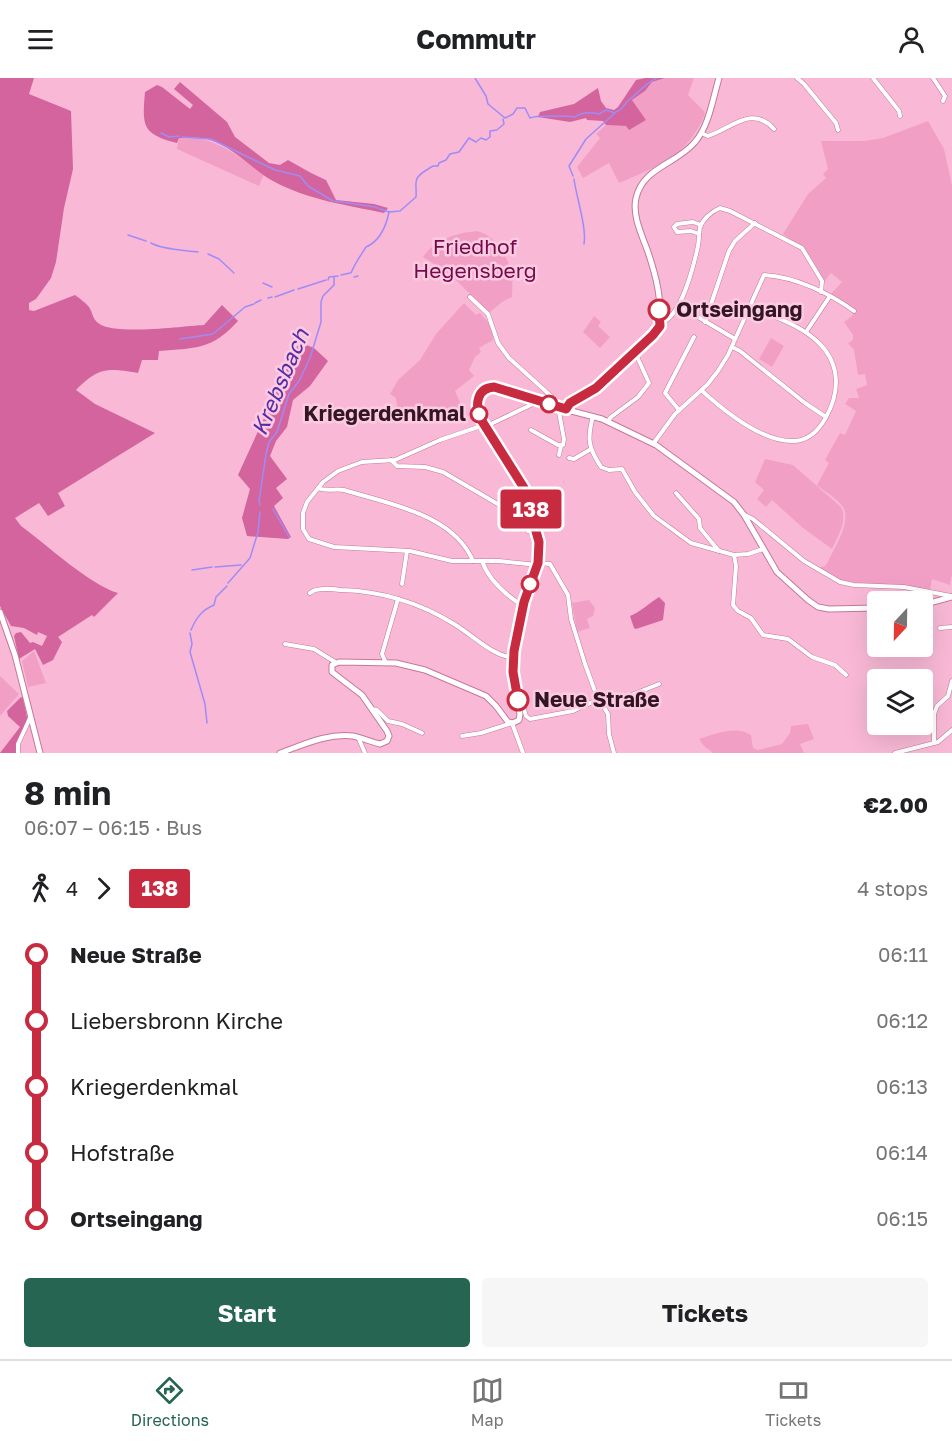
<!DOCTYPE html>
<html lang="en">
<head>
<meta charset="utf-8">
<style>
  :root { --surface:#fff; --page:#f6f6f6; --text:#202124; --muted:#757577; --line:#e0e0e0; --accent:#266552 }
  body { margin:0; font-family:"Golos Text",sans-serif; background:var(--page); color:var(--text); height:100vh; display:flex; flex-direction:column; font-size:22px; white-space:nowrap }
  * { box-sizing:border-box; margin:0 }
  p { font-size:20px; color:var(--muted) }
  .icon { flex:none; width:33px; height:33px; fill:none; stroke:currentColor; stroke-width:2; stroke-linecap:round; stroke-linejoin:round }
  .map { position:relative; height:675px; overflow:hidden }
  .sheet { display:flex; flex-direction:column; background:var(--surface); flex:1 }
  .sheet>* { flex:none }
  .badge { padding:0 12px; border-radius:4px; font-size:21px; line-height:39px }
  .needle { width:39px; rotate:202deg }
  .tools { position:absolute; left:867px; top:513px; display:grid; gap:12px }
  .tools a { display:grid; place-items:center; width:66px; height:66px; border-radius:6px; background:var(--surface); box-shadow:0 6px 24px #0002; font-size:30px }
  .map>.badge { position:absolute; translate:-50% -50%; box-shadow:0 0 0 3px #fff }
  .legs { display:flex; align-items:center; gap:9px; height:66px; padding:0 24px; font-size:20px }
  .legs p { margin-inline-start:auto }
  .summary { display:flex; align-items:center; justify-content:space-between; height:102px; padding:0 24px }
  h1 { font-size:33px; font-weight:700; line-height:45px }
  .primary-button { display:flex; gap:12px; margin-top:auto; padding:12px 24px }
  .primary-button a { flex:1; height:69px; border-radius:6px; background:var(--accent); color:#fff; font-size:24px; font-weight:700; line-height:69px; text-align:center }
  .primary-button a+a { background:var(--page); color:var(--text) }
  ul { padding:0 24px; list-style:none }
  li { display:flex; align-items:center; gap:21px; height:66px; font-size:22px }
  li i { display:grid; place-items:center; width:9px; height:100%; margin:0 8px; background:currentColor }
  li i::after { content:''; width:15px; height:15px; margin:-8px; border:4px solid; border-radius:50%; background:var(--surface) }
  li p { margin-inline-start:auto }
  li:first-child i { background:linear-gradient(#0000 50%,currentColor 0) }
  li:last-child i { background:linear-gradient(currentColor 50%,#0000 0) }
  header { display:flex; justify-content:space-between; align-items:center; height:78px; padding:0 24px; background:var(--surface); font-size:27px; font-weight:700 }
  .tabs { display:flex; justify-content:space-around; align-items:center; height:84px; border-top:2px solid var(--line); background:var(--surface); font-size:16px; color:var(--muted) }
  .tabs a { display:grid; justify-items:center; gap:3px }
  .tabs .active { color:var(--accent) }
  .map>svg:first-child { display:block }
  .green { fill:#f29fc6 }
  .forest { fill:#d4649d }
  .lines { fill:none; stroke-linecap:round; stroke-linejoin:round }
  .stream { stroke:#9f8bf6; stroke-width:1.5 }
  .street-casing { stroke:#c3789c; stroke-width:5 }
  .secondary-casing { stroke:#c3789c; stroke-width:7 }
  .street { stroke:#fff; stroke-width:4 }
  .secondary { stroke:#fff; stroke-width:5 }
  .line-1-casing { stroke:#fff; stroke-width:14 }
  .line-1 { stroke:#c82b40; stroke-width:9 }
  .stop-1-dot { fill:#fff; stroke:#c82b40; stroke-width:3 }
  .labels { text-anchor:middle; stroke-width:5; stroke-linejoin:round; paint-order:stroke }
  .park-label { font-size:21px; fill:#740a4b; stroke:#fdcbe1 }
  .stop-label { font-size:21px; font-weight:bold; fill:#331624; stroke:#fdcbe1; text-anchor:start }
  .water-label { font-size:22px; font-style:italic; fill:#532ca8; stroke:#fdcbe1 }
</style>
</head>
<body>
<header><svg class="icon" aria-label="menu" viewBox="0 0 24 24"><path d="M4 6h16M4 12h16M4 18h16"/></svg>Commutr<svg class="icon" aria-label="person" viewBox="0 0 24 24"><circle cx="12" cy="8" r="4"/><path d="M4 21q1-7 8-7t8 7"/></svg></header>
<div class="map">
<svg width="952" height="675" viewBox="0 0 952 675">
  <rect width="100%" height="100%" fill="#f9b9d6"/>
  <g class="green">
    <path d="M665 0H694L688 17 704 33 705 36C688 78 658 88 619 105L609 85 583 100 577 89 600 60 596 56 606 47 626 48 646 42 632 22 645 13 652 4Z"/>
    <path d="M928 43 944 71 952 107V496L950 507 932 501 930 511 854 506 840 503 818 490 825 488 828 484C834 470 852 444 843 429 837 420 825 414 817 407L829 385 825 382 840 355 845 357 856 333 845 326 849 320H859L856 311 867 307 865 296 858 297 854 272 848 265 853 262V257L844 244 852 238 855 232 831 216 842 204 831 195 824 204 805 172 783 156 808 116 826 100 823 96 828 91 821 63H864L883 60Z"/>
    <path d="M190 59C222 63 238 79 264 96L259 108 177 71 179 60Z"/>
    <path d="M477 153C497 158 510 181 512 200 513 206 512 213 512 219L502 224 489 235 451 197 423 179C435 161 457 155 477 153Z"/>
    <path d="M464 225 476 237 480 235C489 246 493 246 493 262L479 270 481 274 475 279 469 292 474 298 455 313 462 329 453 340 444 333 430 338 426 334 415 343 399 344 396 320 390 316 398 302 420 282 436 256Z"/>
    <path d="M594 238 601 244 598 248 610 259 600 270 583 254Z"/>
    <path d="M771 260 784 268 772 289 759 281Z"/>
    <path d="M765 381 793 387 841 429C848 443 838 457 832 471L803 450 772 422 766 429 757 421 764 412 755 404Z"/>
    <path d="M589 522 595 530 593 538 587 541 590 550 577 554 572 525Z"/>
    <path d="M34 573 46 605 28 609 22 583Z"/>
    <path d="M0 598 19 616 0 638Z"/>
    <path d="M808 646 814 661 800 666 804 675H713L704 668 699 661C715 656 736 647 751 657L753 670 758 672 782 666 790 655 791 648Z"/>
  </g>
  <g class="forest">
    <path d="M0 0H34L29 16 71 33 73 91 64 130 56 184 51 200 36 221 29 225V232L34 233 75 217C79 220 86 225 89 229 93 235 92 240 98 245 114 258 182 248 204 247L222 227 238 243C212 272 195 270 159 273L158 282H142L138 295C107 290 99 289 76 312L95 326 155 355 58 415 65 428 48 438 39 425 15 440 21 448C47 467 90 507 118 515L94 539 92 537 58 559 62 564 53 582 43 587 35 571 19 581 14 558 16 555 21 554 30 565 33 564 42 568 47 558 38 554 37 557 24 550 11 548 0 528Z"/>
    <path d="M645 0H665L652 4 645 13 632 22 646 42 629 52 626 48 606 47 603 43 587 42 586 40 570 44 538 39 540 34 574 26 598 10 601 23 606 30 614 32 618 29 636 2Z"/>
    <path d="M180 4 227 44 235 59 269 85 280 87 288 82 311 95 326 102 336 122 374 126 388 130 384 135C346 127 308 122 273 103 251 91 233 68 207 61 198 59 189 60 179 60L177 65C142 56 142 48 145 14L157 7 162 9 190 31 193 27 174 11Z"/>
    <path d="M299 264 314 270 328 283 310 308 293 322 287 349 276 363 270 378 287 401 276 410 283 420 274 428 291 459 288 461 247 458 242 440 250 411 238 397Z"/>
    <path d="M659 519 665 525 663 542 636 551 634 550 630 538C637 536 651 524 659 519Z"/>
    <path d="M21 619 23 620C24 628 28 638 27 646 25 657 16 663 16 675H0L20 649 8 638 7 633Z"/>
  </g>
  <g class="lines">
    <g class="stream">
      <path d="M475 0 486 18 488 26 505 40 513 36 517 30H525L530 40C536 37 568 38 575 39 582 34 591 34 599 36L606 32 615 35"/>
      <path d="M498 51 504 46 503 41"/>
      <path d="M161 55 169 59 179 58"/>
      <path d="M182 59 211 61 275 92 300 98 308 108 333 123"/>
      <path d="M573 98 569 88 586 61 616 34C624 31 624 25 630 21 638 15 647 4 657 0"/>
      <path d="M574 101C576 118 587 150 584 166"/>
      <path d="M335 123 375 129 389 134"/>
      <path d="M128 157 146 163"/>
      <path d="M151 165C163 172 185 172 198 174"/>
      <path d="M208 176 219 181 234 195"/>
      <path d="M351 195C355 185 361 177 366 169 380 163 386 149 389 134L400 133 416 119C417 106 412 101 425 93 431 90 431 87 438 88L439 85 446 82 450 76 459 74 469 60 476 64 481 60 486 62 490 59V53L497 52"/>
      <path d="M341 197 350 195"/>
      <path d="M354 199 358 198"/>
      <path d="M328 202 329 199 338 198"/>
      <path d="M263 205 272 209"/>
      <path d="M298 211 326 202"/>
      <path d="M275 219 294 212"/>
      <path d="M268 220 272 219"/>
      <path d="M255 225 261 222"/>
      <path d="M180 261 213 256 245 229 254 226"/>
      <path d="M260 427 259 423 266 376 269 364 277 354 289 316 299 303 310 280 321 244V224L323 218 334 207V199"/>
      <path d="M273 431 289 459"/>
      <path d="M215 489 241 487"/>
      <path d="M192 492 212 489"/>
      <path d="M228 505 250 480 258 454 260 434"/>
      <path d="M191 552C196 540 202 532 214 527L216 519 227 508"/>
      <path d="M190 555 192 566 190 574 205 626 207 645"/>
    </g>
    <g class="street-casing">
      <g id="street">
        <path d="M797 0 804 6 836 45 838 52"/>
        <path d="M873 0 899 33 900 38"/>
        <path d="M933 0 945 18 943 23"/>
        <path d="M701 55 708 58C731 51 752 26 774 51"/>
        <path d="M699 156 691 153 677 154 674 149 677 146 693 144 701 147"/>
        <path d="M470 219 488 236 498 265 509 280 551 318 555 323 556 328"/>
        <path d="M678 227 735 261"/>
        <path d="M705 244 729 173 735 163 755 145"/>
        <path d="M660 245C681 241 694 186 698 168 699 162 699 155 700 149 703 141 712 133 720 130L730 133 802 170 822 203 821 214"/>
        <path d="M806 254 830 218"/>
        <path d="M732 269 740 273 805 325 826 339"/>
        <path d="M701 312C723 332 762 364 793 363 808 363 818 353 825 341 840 315 841 287 819 265 800 246 773 239 749 228"/>
        <path d="M679 332 665 315 694 259"/>
        <path d="M593 338C587 361 588 369 601 389L609 392 622 391 635 414 654 438 691 465 734 477 748 476 763 471"/>
        <path d="M608 343 611 339 638 319 649 305 635 274"/>
        <path d="M493 345 537 324"/>
        <path d="M484 347 440 362 395 382 362 384 338 393 323 404 307 424 303 435V451L309 461 334 469 410 473 452 483H499L538 487"/>
        <path d="M531 352 558 367H563L564 361 558 329"/>
        <path d="M653 366 675 336 707 307 718 293 728 277 764 197C796 199 829 215 854 233"/>
        <path d="M559 377 561 368"/>
        <path d="M569 380 574 381 591 371"/>
        <path d="M391 382 397 388 425 389 443 394 508 432 528 453 536 454"/>
        <path d="M318 410C327 414 335 410 344 412 389 426 453 436 473 483"/>
        <path d="M676 415 699 441 700 450 719 473"/>
        <path d="M745 437 753 441 804 483 840 504 854 507 904 509 951 518"/>
        <path d="M734 477 736 488 733 527 738 533 751 540 763 557 788 561 812 579 835 587 846 597"/>
        <path d="M482 483C489 503 506 517 523 528"/>
        <path d="M538 485 550 486 568 517 571 541 585 586 596 616 608 636 609 656 614 675"/>
        <path d="M402 506 407 473"/>
        <path d="M310 515C316 509 332 511 341 512 381 513 420 525 454 546 474 558 491 577 513 580"/>
        <path d="M940 550 952 549"/>
        <path d="M285 566 314 571 335 584"/>
        <path d="M386 585 382 576 398 521"/>
        <path d="M518 622 522 624 526 638 530 641 573 633 599 621"/>
        <path d="M603 625 614 624 659 606"/>
        <path d="M372 631 377 632 388 643 402 646 422 655"/>
        <path d="M462 658 481 655 512 645 523 675"/>
        <path d="M358 659 365 675"/>
        <path d="M934 665V636L937 628 948 618 952 603"/>
        <path d="M18 675V666L30 640"/>
        <path d="M895 675 938 664 952 652"/>
      </g>
    </g>
    <g class="secondary-casing">
      <g id="secondary">
        <path d="M566 331 569 325 599 308 659 250C663 224 656 198 648 174 642 157 632 138 636 120 643 89 677 86 695 64 709 48 713 20 719 0"/>
        <path d="M922 527 952 519"/>
        <path d="M0 534 15 577 40 675"/>
        <path d="M280 675C303 667 327 655 353 658 363 660 371 664 380 666L387 663 389 658 387 653 362 617 332 594V587L339 584 396 585 425 592 486 618 496 628 508 644 513 645 519 642 520 636 514 599V578L524 524 538 485 540 466 525 412 479 336 478 318 482 313 489 310 499 311 541 325 602 341 656 367 734 424 744 437 777 494 808 522 818 529 829 531 878 530"/>
      </g>
    </g>
    <use href="#street" class="street"/>
    <use href="#secondary" class="secondary"/>
  </g>
  <g class="lines">
    <g class="line-1-casing">
      <path id="line-1" d="M518 622 513 594 514 573 524 524 538 485 539 464 524 410 480 340C475 326 477 310 494 309L566 331 570 325 596 310 653 257 660 248 659 232"/>
    </g>
    <use href="#line-1" class="line-1"/>
  </g>
  <g class="stop-1-dot">
    <circle cx="659" cy="232" r="10"/>
    <circle cx="549" cy="326" r="8"/>
    <circle cx="479" cy="336" r="8"/>
    <circle cx="530" cy="506" r="8"/>
    <circle cx="518" cy="622" r="10"/>
  </g>
  <g class="labels">
    <g class="park-label">
      <text x="475" y="176">Friedhof<tspan x="475" dy="24">Hegensberg</tspan></text>
    </g>
    <g class="stop-label">
      <text x="676" y="239">Ortseingang</text>
      <text x="466" y="343" text-anchor="end">Kriegerdenkmal</text>
      <text x="534" y="629">Neue Straße</text>
    </g>
    <g class="water-label">
      <text transform="translate(280 304) rotate(-67)" y="8">Krebsbach</text>
    </g>
  </g>
</svg>
<div class="tools">
<a><svg class="needle" viewBox="-14 -14 28 28"><path d="M0-13l5 13h-10z" fill="#e53935"/><path d="M0 13l5-13h-10z" fill="#757577"/></svg></a>
<a><svg class="icon" aria-label="layers" viewBox="0 0 24 24"><path d="M12 4l9 5-9 5-9-5zM3 14l9 5 9-5"/></svg></a>
</div>
<b class="badge" style="left:531px;top:431px;background:#c82b40;color:#fff">138</b>
</div>
<section class="sheet">
<div class="summary"><div><h1>8 min</h1><p>06:07 – 06:15 · Bus</p></div><b>€2.00</b></div>
<div class="legs"><svg class="icon" aria-label="walk" viewBox="0 0 24 24"><circle cx="13" cy="4" r="2"/><path d="M13 8l-2 6 4 7M11 14l-3 7M7 12l3-4h3l4 4"/></svg>4<svg class="icon" aria-label="forward" viewBox="0 0 24 24"><path d="M9 5l7 7-7 7"/></svg><b class="badge" style="background:#c82b40;color:#fff">138</b><p>4 stops</p></div>
<ul>
<li><i style="color:#c82b40"></i><b>Neue Straße</b><p>06:11</p></li>
<li><i style="color:#c82b40"></i><span>Liebersbronn Kirche</span><p>06:12</p></li>
<li><i style="color:#c82b40"></i><span>Kriegerdenkmal</span><p>06:13</p></li>
<li><i style="color:#c82b40"></i><span>Hofstraße</span><p>06:14</p></li>
<li><i style="color:#c82b40"></i><b>Ortseingang</b><p>06:15</p></li>
</ul>
<div class="primary-button"><a>Start</a><a>Tickets</a></div>
</section>
<nav class="tabs">
<a class="active"><svg class="icon" aria-label="directions" viewBox="0 0 24 24"><path d="M12 3l9 9-9 9-9-9zM9 14v-3h6M13 9l2 2-2 2"/></svg>Directions</a>
<a><svg class="icon" aria-label="map" viewBox="0 0 24 24"><path d="M3 6l6-2 6 2 6-2v14l-6 2-6-2-6 2zM9 4v14M15 6v14"/></svg>Map</a>
<a><svg class="icon" aria-label="tickets" viewBox="0 0 24 24"><path d="M3 7h18v10H3zM15 7v10"/></svg>Tickets</a>
</nav>
</body>
</html>
